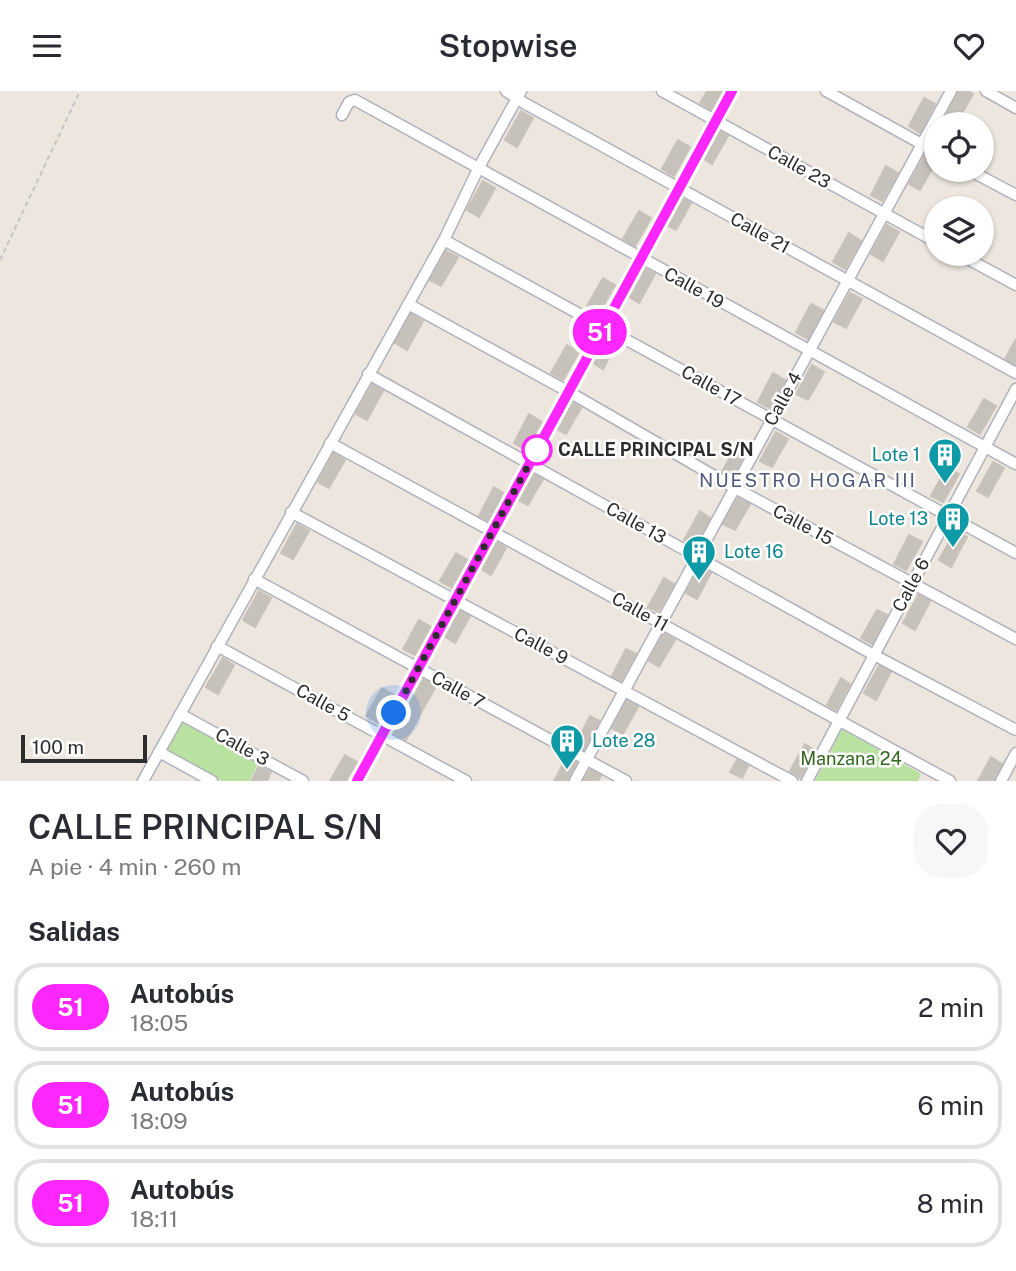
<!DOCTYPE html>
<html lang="es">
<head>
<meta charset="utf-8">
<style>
  :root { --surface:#fff; --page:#f7f7f7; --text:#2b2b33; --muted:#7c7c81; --line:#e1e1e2 }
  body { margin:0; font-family:"Public Sans",sans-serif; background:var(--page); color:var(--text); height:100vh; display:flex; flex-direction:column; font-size:26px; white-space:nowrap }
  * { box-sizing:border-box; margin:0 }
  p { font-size:23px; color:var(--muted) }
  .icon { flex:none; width:38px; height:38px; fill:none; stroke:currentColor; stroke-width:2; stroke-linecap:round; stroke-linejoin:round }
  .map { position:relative; height:690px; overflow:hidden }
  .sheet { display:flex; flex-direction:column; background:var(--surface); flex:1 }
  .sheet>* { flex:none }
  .badge { padding:0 14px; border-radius:23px; font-size:24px; line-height:46px }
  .tools { position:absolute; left:924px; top:21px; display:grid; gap:14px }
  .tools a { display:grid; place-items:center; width:70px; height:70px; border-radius:50%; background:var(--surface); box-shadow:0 2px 5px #0004; font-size:35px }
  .scale { position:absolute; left:21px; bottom:18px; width:126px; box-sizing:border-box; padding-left:7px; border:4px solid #2c2c2c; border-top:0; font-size:19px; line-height:24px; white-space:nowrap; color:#2c2c2c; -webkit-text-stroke:5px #fff; paint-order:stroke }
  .you { position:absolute; width:35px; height:35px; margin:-18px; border:5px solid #fff; border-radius:50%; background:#1a73e8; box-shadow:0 0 0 10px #1a73e833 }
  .map>.badge { position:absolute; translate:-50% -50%; box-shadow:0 0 0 4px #fff }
  h2 { padding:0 28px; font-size:26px; line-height:63px }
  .round { display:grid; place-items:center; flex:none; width:74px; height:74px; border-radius:28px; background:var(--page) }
  .summary { display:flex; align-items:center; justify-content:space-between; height:119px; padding:0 28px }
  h1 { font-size:33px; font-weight:600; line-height:52px }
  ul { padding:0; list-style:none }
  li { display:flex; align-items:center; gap:21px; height:88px; margin:0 14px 10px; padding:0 14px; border:4px solid var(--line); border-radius:28px }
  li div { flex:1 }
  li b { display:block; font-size:26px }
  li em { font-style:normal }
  li .badge { min-width:77px; font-weight:700; text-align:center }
  header { display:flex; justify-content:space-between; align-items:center; height:91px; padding:0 28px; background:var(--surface); font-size:32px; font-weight:600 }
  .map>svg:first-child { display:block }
  .green { fill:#b9e19f }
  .building { fill:#c6c1ba; stroke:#c8c2b9; stroke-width:2 }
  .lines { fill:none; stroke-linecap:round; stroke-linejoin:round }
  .street-casing { stroke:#afb2bc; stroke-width:13 }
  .path { stroke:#c4c4c4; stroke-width:2; stroke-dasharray:5 3.5; stroke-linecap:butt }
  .street { stroke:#fff; stroke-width:10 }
  .line-casing { stroke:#fff; stroke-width:16 }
  .line { stroke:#fe27ff; stroke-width:10 }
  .walk { stroke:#2c2c2c; stroke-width:7; stroke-dasharray:0 12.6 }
  .stop-dot { fill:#fff; stroke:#fe27ff; stroke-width:3.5 }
  .labels { text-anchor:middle; stroke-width:5; stroke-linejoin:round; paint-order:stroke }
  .street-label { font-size:18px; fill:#2c2c2c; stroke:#fff }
  .stop-label { font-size:18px; font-weight:bold; fill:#2c2c2c; stroke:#fff; text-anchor:start }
  .culture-label { font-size:18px; fill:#0d838f; stroke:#fff; text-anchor:end }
  .park-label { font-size:18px; fill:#31671e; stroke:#fff }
  .neighbourhood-label { font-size:19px; letter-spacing:2px; fill:#4e587b; stroke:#fff }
</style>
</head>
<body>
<header><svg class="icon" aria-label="menu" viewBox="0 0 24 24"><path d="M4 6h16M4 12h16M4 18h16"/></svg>Stopwise<svg class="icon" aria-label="heart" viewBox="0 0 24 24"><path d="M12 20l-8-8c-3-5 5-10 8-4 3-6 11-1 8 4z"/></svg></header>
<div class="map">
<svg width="1016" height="690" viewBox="0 0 1016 690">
  <rect width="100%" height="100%" fill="#ede6df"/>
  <g class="green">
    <path d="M183 627 260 669 249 690H222L165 660Z"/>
    <path d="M842 638 921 683 918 690H815Z"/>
  </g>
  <g class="building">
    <path d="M707 0H723L712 19 700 12Z"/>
    <path d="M958 0H968L973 3 957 31 946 25Z"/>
    <path d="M924 7 935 13 920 42 909 35Z"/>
    <path d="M521 20 533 27 517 56 505 49Z"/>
    <path d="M719 40 728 45 712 73 704 68Z"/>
    <path d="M678 49 690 56 674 85 662 78Z"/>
    <path d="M925 64 936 71 920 99 909 93Z"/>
    <path d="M886 75 898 82 882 110 871 104Z"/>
    <path d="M483 90 495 97 479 126 467 119Z"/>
    <path d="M682 107 691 112 676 139 667 134Z"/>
    <path d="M639 120 651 127 635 155 623 148Z"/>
    <path d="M887 134 899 141 883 170 871 163Z"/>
    <path d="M849 142 861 150 845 178 833 171Z"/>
    <path d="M446 160 458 166 441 195 430 189Z"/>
    <path d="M644 177 655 183 639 212 629 206Z"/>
    <path d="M603 187 615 194 599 222 587 215Z"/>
    <path d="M850 202 862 208 846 237 834 231Z"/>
    <path d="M811 213 823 219 808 248 796 241Z"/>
    <path d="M411 223 423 230 407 259 395 252Z"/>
    <path d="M607 246 617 252 603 278 593 272Z"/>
    <path d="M1016 248V274L1005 268Z"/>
    <path d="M567 254 579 261 563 289 551 282Z"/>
    <path d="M812 274 824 281 808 309 796 303Z"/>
    <path d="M773 282 785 289 769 317 758 311Z"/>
    <path d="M372 294 383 300 367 329 356 323Z"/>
    <path d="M984 308 996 315 980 343 968 336Z"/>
    <path d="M571 311 581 317 566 343 557 338Z"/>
    <path d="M529 323 542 331 525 359 514 352Z"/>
    <path d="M776 341 788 348 772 376 760 370Z"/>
    <path d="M737 353 747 358 732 387 722 381Z"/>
    <path d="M334 362 345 369 329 397 318 391Z"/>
    <path d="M993 371 1004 377 988 406 977 400Z"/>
    <path d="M947 376 959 383 943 411 931 405Z"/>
    <path d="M532 383 543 388 528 414 518 409Z"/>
    <path d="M494 396 505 403 490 431 479 425Z"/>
    <path d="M738 407 750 413 735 439 723 433Z"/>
    <path d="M700 420 710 427 695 455 684 449Z"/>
    <path d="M297 433 309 440 293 468 281 462Z"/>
    <path d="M955 440 967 446 951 476 939 469Z"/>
    <path d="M909 444 922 451 906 479 894 473Z"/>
    <path d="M496 451 506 457 491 484 481 478Z"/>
    <path d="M456 462 468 469 452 497 440 490Z"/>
    <path d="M700 476 711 482 697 508 686 502Z"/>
    <path d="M664 487 674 493 658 521 648 516Z"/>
    <path d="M259 500 271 507 255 536 243 529Z"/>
    <path d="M918 504 930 510 915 539 903 532Z"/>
    <path d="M458 519 470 525 455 552 444 545Z"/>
    <path d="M877 519 887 524 872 553 861 547Z"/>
    <path d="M419 529 431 536 415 564 403 558Z"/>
    <path d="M664 542 675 549 659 576 649 570Z"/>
    <path d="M626 558 636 563 621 590 612 585Z"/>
    <path d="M223 567 234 574 218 603 206 596Z"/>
    <path d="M879 575 891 581 876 609 864 602Z"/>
    <path d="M841 587 850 593 836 619 827 614Z"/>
    <path d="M423 588 436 595 406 649 393 642Z"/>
    <path d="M382 597 394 604 378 632 366 625Z"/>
    <path d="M627 610 638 616 623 643 612 637Z"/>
    <path d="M590 625 599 630 584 659 575 654Z"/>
    <path d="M805 653 815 659 800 687 790 680Z"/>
    <path d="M345 664 357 671 346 690H330Z"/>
    <path d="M567 666 577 672 568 690H554Z"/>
    <path d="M991 666 1002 673 994 690H978Z"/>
    <path d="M737 669 748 675 742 687 730 681Z"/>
    <path d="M259 675 271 681 267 690H251Z"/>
    <path d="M590 679 601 685 598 690H583Z"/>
  </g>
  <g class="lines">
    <g class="street-casing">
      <g id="street">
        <path d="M506 0 524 12 1016 282"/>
        <path d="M662 0 936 151"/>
        <path d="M826 0 936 61"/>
        <path d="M986 0 1016 17"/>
        <path d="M342 24 349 11 355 9 1016 373"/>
        <path d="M969 79 1016 104"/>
        <path d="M444 149 1016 462"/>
        <path d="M959 163 1016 194"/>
        <path d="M408 213 569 301 735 397 1016 548"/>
        <path d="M368 283 874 564 1016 639"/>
        <path d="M330 352 950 690"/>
        <path d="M291 421 792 690"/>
        <path d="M254 488 626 690"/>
        <path d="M217 555 466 690"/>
        <path d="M180 623 303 690"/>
        <path d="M159 661 212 690"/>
        <path d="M143 690 444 149 479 76 521 0"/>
        <path d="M357 690 732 0"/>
        <path d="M575 690 951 0"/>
        <path d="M807 690 1016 298"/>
        <path d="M1001 690 1016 662"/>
      </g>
    </g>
    <path class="path" d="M0 169 80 0"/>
    <use href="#street" class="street"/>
  </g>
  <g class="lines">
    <g class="line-casing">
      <path id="line" d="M357 690 732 0"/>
    </g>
    <use href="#line" class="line"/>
    <path class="walk" d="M394 622 542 349 537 359"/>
  </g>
  <defs>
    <g id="building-pin" transform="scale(1.75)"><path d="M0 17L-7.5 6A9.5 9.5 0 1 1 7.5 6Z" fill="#0f9aa8" stroke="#fff"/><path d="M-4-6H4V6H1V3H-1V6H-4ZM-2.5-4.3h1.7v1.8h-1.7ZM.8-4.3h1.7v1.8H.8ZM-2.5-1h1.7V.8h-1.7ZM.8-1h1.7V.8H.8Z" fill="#fff"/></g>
  </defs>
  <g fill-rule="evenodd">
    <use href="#building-pin" x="945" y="364"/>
    <use href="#building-pin" x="953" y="428"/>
    <use href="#building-pin" x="699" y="461"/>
    <use href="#building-pin" x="567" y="650"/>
  </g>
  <circle class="stop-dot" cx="537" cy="359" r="14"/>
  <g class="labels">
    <g class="street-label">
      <text transform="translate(799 76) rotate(29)" y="6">Calle 23</text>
      <text transform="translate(760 142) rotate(29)" y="6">Calle 21</text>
      <text transform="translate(694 197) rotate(29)" y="6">Calle 19</text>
      <text transform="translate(711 295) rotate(29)" y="6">Calle 17</text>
      <text transform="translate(783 308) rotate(-61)" y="6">Calle 4</text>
      <text transform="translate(636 432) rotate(29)" y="6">Calle 13</text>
      <text transform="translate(803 434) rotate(28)" y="6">Calle 15</text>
      <text transform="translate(911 494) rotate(-62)" y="6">Calle 6</text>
      <text transform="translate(640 521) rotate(29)" y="6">Calle 11</text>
      <text transform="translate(541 555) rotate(28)" y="6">Calle 9</text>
      <text transform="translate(458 599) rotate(29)" y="6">Calle 7</text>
      <text transform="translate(323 612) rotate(29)" y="6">Calle 5</text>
      <text transform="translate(242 656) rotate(29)" y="6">Calle 3</text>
    </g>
    <g class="stop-label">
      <text x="558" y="365">CALLE PRINCIPAL S/N</text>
    </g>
    <g class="culture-label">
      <text x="920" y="370">Lote 1</text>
      <text x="928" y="434">Lote 13</text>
      <text x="724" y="467" text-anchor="start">Lote 16</text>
      <text x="592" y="656" text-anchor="start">Lote 28</text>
    </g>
    <g class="park-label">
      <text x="851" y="674">Manzana 24</text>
    </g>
    <g class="neighbourhood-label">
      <text x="808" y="396">NUESTRO HOGAR III</text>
    </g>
  </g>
</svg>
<div class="tools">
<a><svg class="icon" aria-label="locate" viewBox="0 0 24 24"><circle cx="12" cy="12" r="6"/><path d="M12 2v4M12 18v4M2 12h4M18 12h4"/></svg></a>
<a><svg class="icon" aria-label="layers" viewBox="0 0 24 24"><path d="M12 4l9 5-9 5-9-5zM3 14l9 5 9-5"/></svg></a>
</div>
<div class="scale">100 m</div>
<div class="you" style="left:394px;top:622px"></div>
<b class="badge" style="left:600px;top:241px;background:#fe27ff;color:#fff">51</b>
</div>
<section class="sheet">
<div class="summary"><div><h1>CALLE PRINCIPAL S/N</h1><p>A pie · 4 min · 260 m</p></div><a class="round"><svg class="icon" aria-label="heart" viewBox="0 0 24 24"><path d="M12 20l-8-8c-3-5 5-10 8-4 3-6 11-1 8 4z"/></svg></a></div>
<h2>Salidas</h2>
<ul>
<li><span class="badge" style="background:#fe27ff;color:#fff">51</span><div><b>Autobús</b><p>18:05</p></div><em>2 min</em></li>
<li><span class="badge" style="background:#fe27ff;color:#fff">51</span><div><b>Autobús</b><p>18:09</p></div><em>6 min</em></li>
<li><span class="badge" style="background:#fe27ff;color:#fff">51</span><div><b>Autobús</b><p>18:11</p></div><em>8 min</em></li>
</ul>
</section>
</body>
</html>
